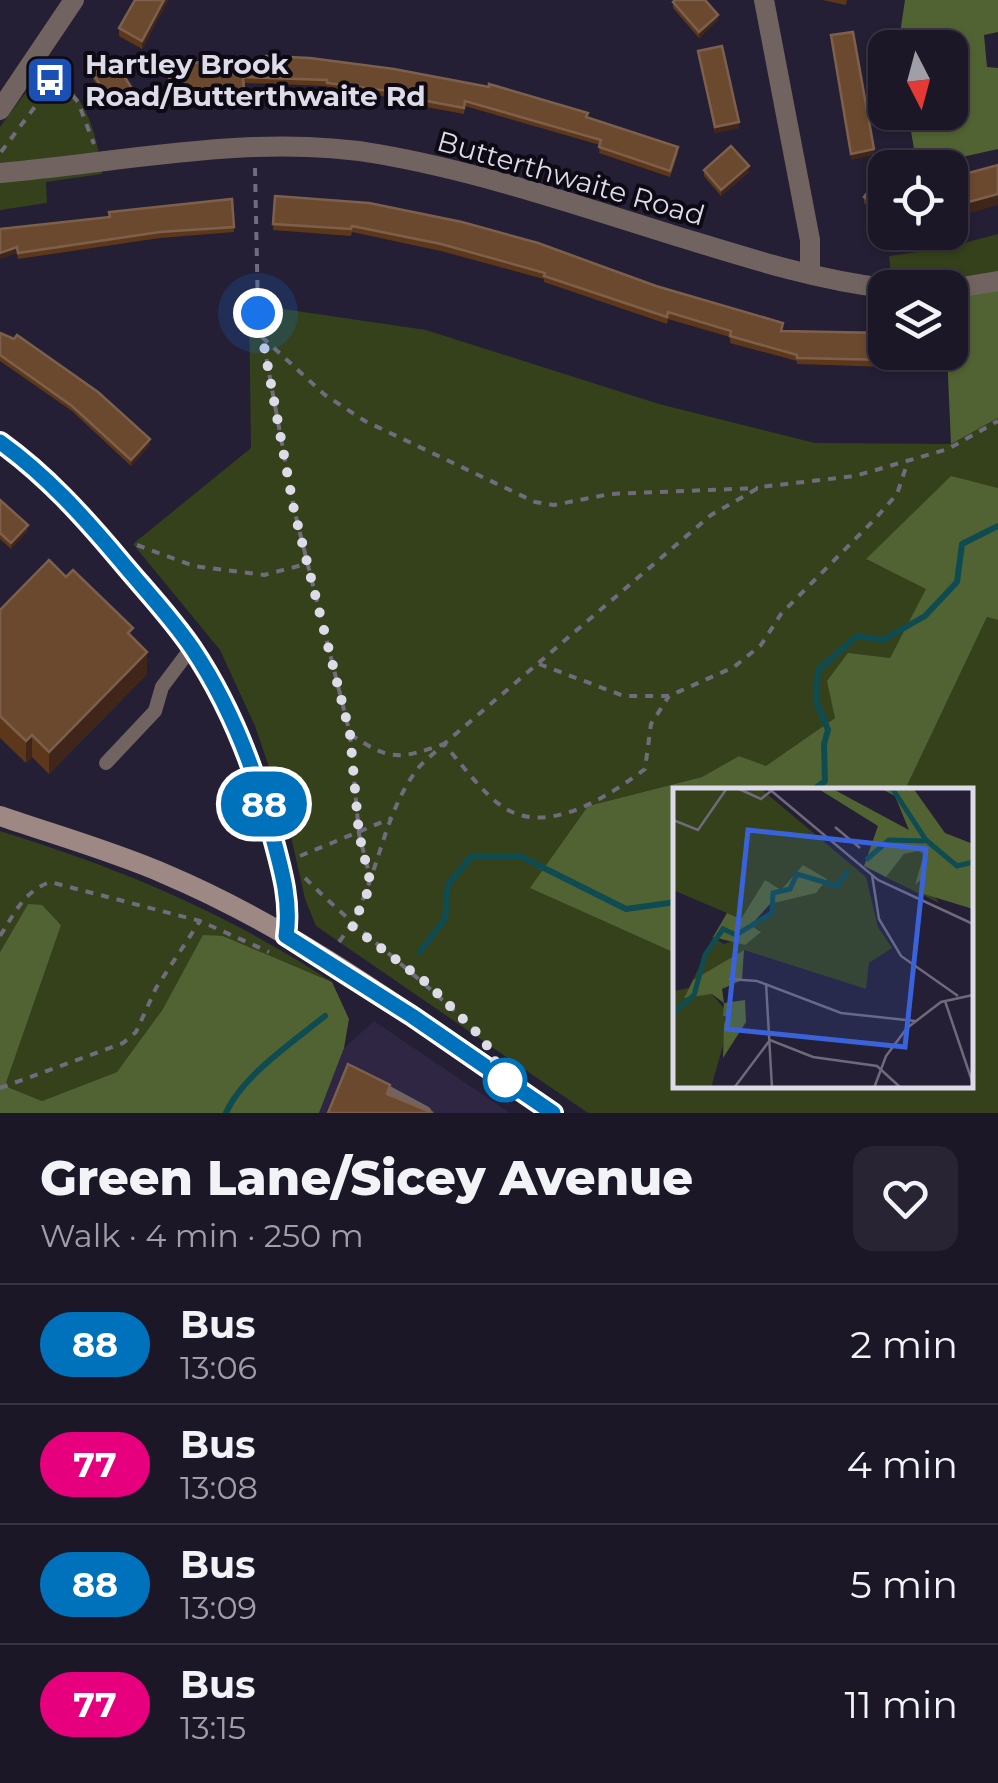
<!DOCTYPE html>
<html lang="en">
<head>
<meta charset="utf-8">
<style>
  :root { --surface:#1b1727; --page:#282433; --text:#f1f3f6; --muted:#a09fa7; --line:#393644 }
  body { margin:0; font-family:Montserrat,sans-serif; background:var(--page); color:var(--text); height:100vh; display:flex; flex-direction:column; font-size:38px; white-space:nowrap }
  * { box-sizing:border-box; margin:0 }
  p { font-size:32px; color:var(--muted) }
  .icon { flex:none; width:55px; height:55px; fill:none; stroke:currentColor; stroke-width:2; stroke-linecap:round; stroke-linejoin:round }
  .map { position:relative; height:1113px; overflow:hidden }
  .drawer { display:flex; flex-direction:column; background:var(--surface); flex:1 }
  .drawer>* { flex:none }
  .badge { padding:0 20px; border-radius:32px; font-size:35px; line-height:65px }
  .needle { width:65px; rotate:174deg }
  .tools { position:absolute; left:868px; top:30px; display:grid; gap:20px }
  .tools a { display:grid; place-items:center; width:100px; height:100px; border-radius:20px; background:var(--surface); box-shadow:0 2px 8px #0004,0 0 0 2px var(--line); font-size:50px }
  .you { position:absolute; width:50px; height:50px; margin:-25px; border:8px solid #fff; border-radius:50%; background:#1a73e8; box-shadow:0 0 0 15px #1a73e833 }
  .map>.badge { position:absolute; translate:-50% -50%; box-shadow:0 0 0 5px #fff }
  .round { display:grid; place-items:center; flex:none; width:105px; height:105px; border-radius:20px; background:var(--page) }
  .overview { display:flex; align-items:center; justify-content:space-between; height:170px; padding:0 40px }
  h1 { font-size:48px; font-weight:800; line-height:75px }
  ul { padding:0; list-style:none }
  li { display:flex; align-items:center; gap:30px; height:120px; padding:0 40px; border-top:2px solid var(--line) }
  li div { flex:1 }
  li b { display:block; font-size:38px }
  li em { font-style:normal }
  li .badge { min-width:110px; font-weight:700; text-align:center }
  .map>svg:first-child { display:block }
  .built { fill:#2e2642 }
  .green { fill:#34411b }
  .forest { fill:#526333 }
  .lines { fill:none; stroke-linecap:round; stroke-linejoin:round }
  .stream { stroke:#0f4c51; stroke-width:6 }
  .path { stroke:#706c7e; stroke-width:4; stroke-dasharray:8 8; stroke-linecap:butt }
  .service { stroke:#716460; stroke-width:14 }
  .minor { stroke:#716460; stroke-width:20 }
  .tertiary { stroke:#716460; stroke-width:20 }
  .secondary { stroke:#9d8883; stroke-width:20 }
  .wall { fill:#5d3719 }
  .shaded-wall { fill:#40261a }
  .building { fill:#6b492f; stroke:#7d604c; stroke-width:2.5 }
  .line-casing { stroke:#fff; stroke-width:22 }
  .line { stroke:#0072bc; stroke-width:15 }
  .walk { stroke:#dedbe9; stroke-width:10; stroke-dasharray:0 18 }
  .stop-dot { fill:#fff; stroke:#0072bc; stroke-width:5 }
  .labels { text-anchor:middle; stroke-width:8; stroke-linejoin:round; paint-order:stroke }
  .poi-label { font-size:28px; font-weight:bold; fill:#dedbe9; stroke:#0d0a14; text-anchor:start }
  .street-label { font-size:28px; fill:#dedbe9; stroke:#0d0a14 }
  .inset-river { fill:none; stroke:#0f4c51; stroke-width:5 }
  .inset-road { fill:none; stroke:#6e6a7c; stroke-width:2.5 }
  .view { fill:#3a63db; fill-opacity:0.15; stroke:#3a63db; stroke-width:5 }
  .inset-edge { fill:none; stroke:#dedbe9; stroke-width:5 }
</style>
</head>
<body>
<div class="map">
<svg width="998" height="1113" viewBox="0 0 998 1113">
  <rect width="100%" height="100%" fill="#241f34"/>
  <path class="built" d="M374 1021 510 1113H319L344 1048Z"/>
  <g class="green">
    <path d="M48 62C85 101 95 121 102 174L46 182 47 203 0 210V127Z"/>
    <path d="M998 234V271L943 281 891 273 889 256 946 248Z"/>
    <path d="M249 304 426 330 659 404 815 443 951 444 998 418V488L951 477 867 560 927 588 890 658 835 718 766 767 739 756 702 777 588 806 531 888 675 953 676 1086H970V791L905 790 987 617 998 620V1113H588L316 926 305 899 288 823 255 726 220 650 133 544 251 448Z"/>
    <path d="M0 831C122 869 225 912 332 982L223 936 117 1072 42 1101 5 1086 61 924 28 904 0 952Z"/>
  </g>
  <g class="forest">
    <path d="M905 0H998V32L984 35 987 67 998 68V149L917 167 908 113 950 112V48L898 47Z"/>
    <path d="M998 271V418L951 444 947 353 950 352V288L943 287V281Z"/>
    <path d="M951 476 998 488V620L987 617 905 790 676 791 675 953 530 888 588 806 702 777 739 756 766 766 835 718 827 681 848 653 890 658 926 589 866 559Z"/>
    <path d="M28 904 42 905 61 925 5 1086 42 1101 117 1072 163 1009 203 935 223 936 332 982 349 1019 344 1048 319 1113H0V952Z"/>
  </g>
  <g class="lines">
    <g class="stream">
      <path d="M785 791H801"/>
      <path d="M812 791 825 781 824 744 828 730 816 701 818 670 857 636 883 640 925 616 957 582 962 544 998 526"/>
      <path d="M420 952 445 919 448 884 472 856H520L626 909 676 902"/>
      <path d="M226 1113C242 1076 294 1041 325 1016"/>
    </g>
    <g class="path">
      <path d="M52 71 78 102 94 144"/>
      <path d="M1 152 58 76"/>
      <path d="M255 168 258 313 294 509 350 734 359 834 371 881"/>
      <path d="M262 337 325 395 365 421 535 502 554 505 610 494 758 488"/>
      <path d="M137 545 194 566 264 575 306 564"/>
      <path d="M539 664 624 696H669L734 667 761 645 781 614 875 519 897 494 908 461"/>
      <path d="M350 734C391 762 400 759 444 744 460 762 483 794 503 807 547 837 609 796 645 769L651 724 669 696"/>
      <path d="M300 856 392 818"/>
      <path d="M305 878C361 934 424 980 480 1035"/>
      <path d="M0 936C15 913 23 892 50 882L200 921 269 952"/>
      <path d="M339 942C378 891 378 823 416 771 423 761 435 753 444 744L711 515 760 487 855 476 948 449 998 421"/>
      <path d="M0 1088 123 1043 136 1032 156 988 200 921"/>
    </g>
    <g class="service">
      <path d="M106 763 155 711 162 687 192 647"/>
      <path d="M377 1087 425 1113"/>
    </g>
    <g class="minor">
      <path d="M764 0 810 240V273"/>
      <path d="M0 173C124 162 254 133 378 154 482 172 585 208 686 239 751 259 817 280 885 288"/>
      <path d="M950 289 998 281"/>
    </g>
    <g class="tertiary">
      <path d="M0 110 74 0"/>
      <path d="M0 442C46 475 83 516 120 560 144 588 171 617 192 649 231 706 256 772 273 838 282 871 291 902 286 936"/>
    </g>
    <path class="secondary" d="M0 816C55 835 112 851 165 874 305 933 428 1028 553 1113"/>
  </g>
  <g class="wall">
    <path d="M135 0H168L142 49 119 36V28Z"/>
    <path d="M822 0H847L846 5Z"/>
    <path d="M673 2 718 20 699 38 673 8Z"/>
    <path d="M698 51 739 128 715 133Z"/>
    <path d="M266 59 588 118 678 153 670 177 599 153 600 145 465 106 464 114 389 100V97L327 89V86L244 83V95L170 98 168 64Z"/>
    <path d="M93 74 133 95 112 109 93 79Z"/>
    <path d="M704 170 749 172 721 196 704 176Z"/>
    <path d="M885 180V218L864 203V197Z"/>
    <path d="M275 196 783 331 939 353V359L887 363V367L797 364V361L730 343V337L668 319 667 324 544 282V279L441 251 352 232 351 236 273 230Z"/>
    <path d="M232 199 234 232 160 238 18 259 17 253 0 259 110 217Z"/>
    <path d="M0 333 150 445 131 466 72 411 0 361Z"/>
    <path d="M0 500 28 530 11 549 0 539Z"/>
    <path d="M0 610 133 639 147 674 49 774 32 757 26 763 0 738Z"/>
  </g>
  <g class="shaded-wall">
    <path d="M164 0H168L142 49V41Z"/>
    <path d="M718 15V20L699 38V32Z"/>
    <path d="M133 90V95L112 109V103Z"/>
    <path d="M739 122V128L715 133V127Z"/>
    <path d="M874 149V155L851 160V154Z"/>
    <path d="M749 166V172L721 196V190Z"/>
    <path d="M998 194V205L950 219V207Z"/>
    <path d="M17 247V253L0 259V253Z"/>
    <path d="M150 439V445L131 466V460Z"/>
    <path d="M28 525V530L11 549V543Z"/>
    <path d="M147 652V674L49 774V752Z"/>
    <path d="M32 735V757L26 763V741Z"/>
  </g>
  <g class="building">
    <path d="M135 0H164L142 41 119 28Z"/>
    <path d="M675 0H705L718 15 699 32 673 2Z"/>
    <path d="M853 32 874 149 851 154 831 35Z"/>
    <path d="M722 46 739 122 715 127 698 51Z"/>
    <path d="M266 56 310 58 394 69 489 87V84L588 113 586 117 678 147 670 171 599 147 601 140 465 101 464 108 389 94V91L327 83V80L243 77 244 89 170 92 168 64 266 59Z"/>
    <path d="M114 60 133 90 112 103 93 74Z"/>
    <path d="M731 146 749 166 721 190 704 170Z"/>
    <path d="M998 165V194L950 207V178Z"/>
    <path d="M880 176 885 180V212L864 197Z"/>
    <path d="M275 196 369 203 462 222 538 243 656 286 783 323 781 331 885 333V352L939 353 887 357V360L797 358V355L730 336 731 331 668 312 667 317 544 276 545 273 441 244 352 226 351 229 273 224Z"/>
    <path d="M232 199 234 227 160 232 18 253 17 247 0 253V229L110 217 109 212Z"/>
    <path d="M0 333 14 339 17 335 98 392 150 439 131 460 72 406 0 355Z"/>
    <path d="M0 500 28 525 11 543 0 533Z"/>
    <path d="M49 560 66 577 73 570 133 628 128 633 147 652 49 752 32 735 26 741 0 716V610Z"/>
    <path d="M348 1064 390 1085 387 1094 433 1113H328Z"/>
  </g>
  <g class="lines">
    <g class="line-casing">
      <path id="line" d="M0 442C46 475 83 516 120 560 144 589 171 617 192 648 231 706 256 772 273 838 282 871 291 902 286 936L412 1016 553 1113"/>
    </g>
    <use href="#line" class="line"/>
    <path class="walk" d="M258 313 294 510 350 734 359 834 371 885 352 926 428 984 484 1040 505 1080"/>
  </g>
  <defs>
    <g id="bus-square" transform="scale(2.5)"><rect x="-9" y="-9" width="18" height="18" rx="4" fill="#1a4fb4" stroke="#0d0a14"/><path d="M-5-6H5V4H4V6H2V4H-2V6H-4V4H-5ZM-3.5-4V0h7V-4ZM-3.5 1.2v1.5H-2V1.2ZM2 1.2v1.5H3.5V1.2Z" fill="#fff"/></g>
  </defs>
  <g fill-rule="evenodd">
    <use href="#bus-square" x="50" y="80"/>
  </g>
  <circle class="stop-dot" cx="505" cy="1080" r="20"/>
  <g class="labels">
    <g class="poi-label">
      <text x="85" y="74">Hartley Brook<tspan x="85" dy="32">Road/Butterthwaite Rd</tspan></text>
    </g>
    <g class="street-label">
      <text transform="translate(571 178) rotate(16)" y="10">Butterthwaite Road</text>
    </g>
  </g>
  <g transform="translate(673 788)">
    <rect width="300" height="300" fill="#241f34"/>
    <path d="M0 0H87L193 89 205 139 219 160 196 175 193 201 71 162 20 192 40 149 51 156 87 143 78 137 97 123V116L142 105 107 102 68 131 0 102ZM245 62 252 66 250 90 266 115 210 88 231 66ZM16 200 12 209 39 206 58 229 38 300H0V203Z" fill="#34411b"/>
    <path d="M144 0H158L236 42 222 8 207 0H240L272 45 300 56V121L251 106 250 90 242 97 251 66 245 63 231 66 213 89 191 78 205 38ZM130 77 154 91 143 105 97 116 78 137 88 144 72 157 40 149 54 125 68 131 92 92 108 102ZM71 162 69 192 49 201 51 215 72 212 73 234 50 270 51 235 58 229 50 228 51 215 39 206 11 210 20 192Z" fill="#526333"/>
    <path class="inset-river" d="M219 0 253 52 284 78 300 74M193 72 216 52 252 53M0 225 21 207 32 167 50 141 63 147 99 125 100 105 117 101 124 86 164 98 175 82"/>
    <path class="inset-road" d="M64 0 88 11 98 3M95 0 205 92 300 136M0 32 25 42 54 0M162 39 187 60M199 87 206 131 228 168 285 208M56 191 84 193 168 225 242 233M93 195 99 300M272 213 299 293M61 300 97 252 140 269 204 278 228 300M201 300 213 268 234 240 268 214 300 207"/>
    <path class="view" d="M75 42 253 61 232 259 54 241Z"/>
    <rect width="300" height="300" class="inset-edge"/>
  </g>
</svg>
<div class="tools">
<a><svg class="needle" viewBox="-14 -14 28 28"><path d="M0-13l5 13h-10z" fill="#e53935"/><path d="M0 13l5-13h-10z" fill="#a09fa7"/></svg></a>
<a><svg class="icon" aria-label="locate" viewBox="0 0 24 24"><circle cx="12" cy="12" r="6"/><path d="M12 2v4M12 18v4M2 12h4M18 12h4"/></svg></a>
<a><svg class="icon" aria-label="layers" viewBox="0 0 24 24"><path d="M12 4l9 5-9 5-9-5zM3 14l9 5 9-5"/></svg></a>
</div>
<div class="you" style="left:258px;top:313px"></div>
<b class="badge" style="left:264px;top:804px;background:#0072bc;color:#fff">88</b>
</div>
<section class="drawer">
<div class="overview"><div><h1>Green Lane/Sicey Avenue</h1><p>Walk · 4 min · 250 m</p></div><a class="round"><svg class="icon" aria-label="heart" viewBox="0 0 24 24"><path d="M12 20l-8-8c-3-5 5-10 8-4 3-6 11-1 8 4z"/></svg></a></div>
<ul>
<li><span class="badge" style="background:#0072bc;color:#fff">88</span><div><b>Bus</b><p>13:06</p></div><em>2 min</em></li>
<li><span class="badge" style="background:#e6007e;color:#fff">77</span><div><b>Bus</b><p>13:08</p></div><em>4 min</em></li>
<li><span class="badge" style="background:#0072bc;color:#fff">88</span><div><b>Bus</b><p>13:09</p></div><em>5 min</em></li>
<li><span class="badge" style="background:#e6007e;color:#fff">77</span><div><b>Bus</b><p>13:15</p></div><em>11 min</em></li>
</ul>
</section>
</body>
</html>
